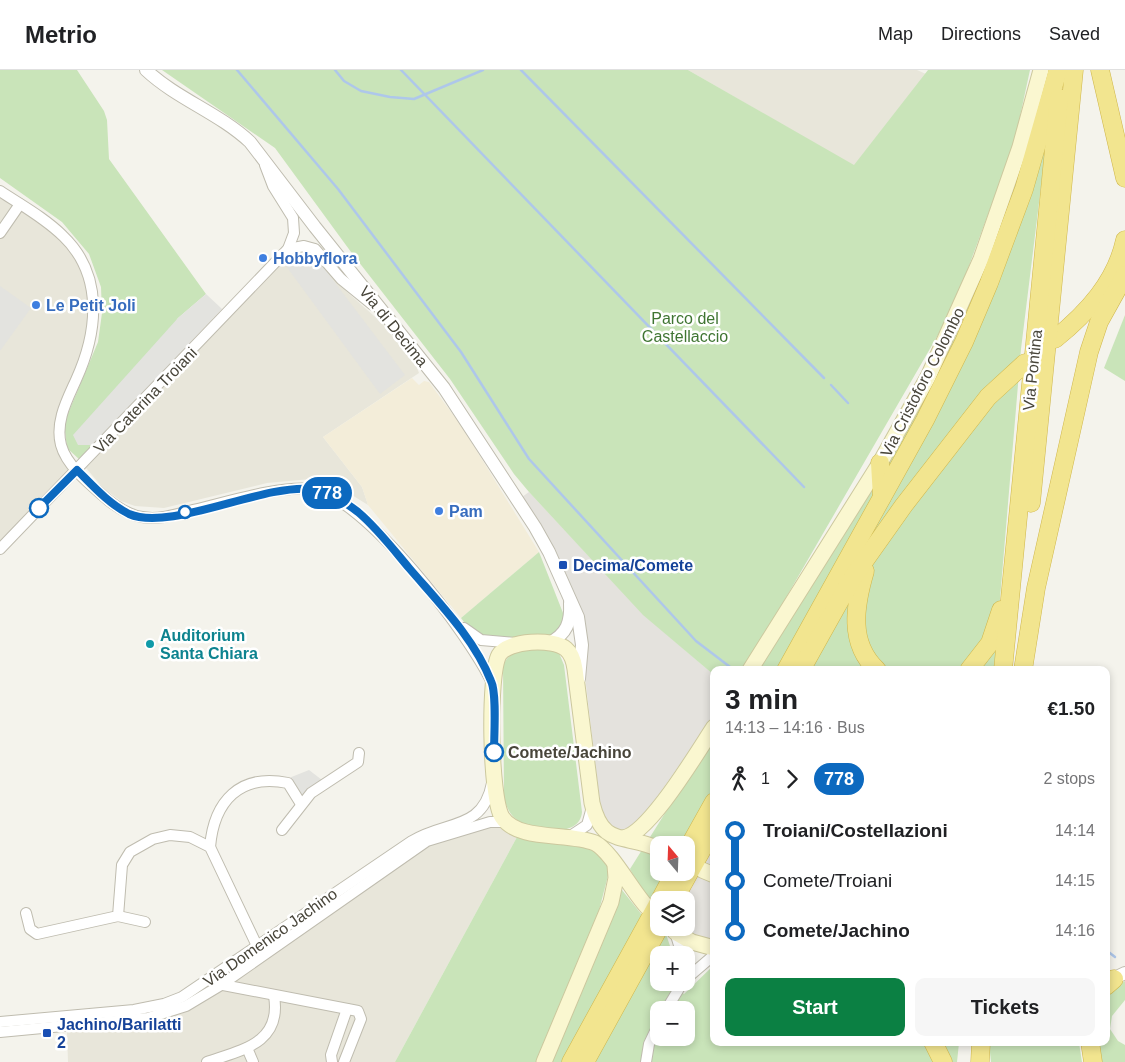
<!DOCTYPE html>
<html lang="en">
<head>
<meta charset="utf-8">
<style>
  :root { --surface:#fff; --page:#f6f6f6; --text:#202124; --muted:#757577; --line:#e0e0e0; --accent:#0b8043 }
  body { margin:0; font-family:Helvetica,sans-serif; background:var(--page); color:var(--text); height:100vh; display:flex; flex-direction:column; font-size:19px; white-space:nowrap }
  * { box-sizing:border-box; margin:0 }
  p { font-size:16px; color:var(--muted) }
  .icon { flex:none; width:28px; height:28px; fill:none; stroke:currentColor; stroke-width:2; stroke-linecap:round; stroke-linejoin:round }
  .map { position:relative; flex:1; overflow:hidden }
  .sheet { position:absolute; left:710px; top:596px; width:400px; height:380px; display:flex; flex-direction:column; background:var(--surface); border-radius:10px; box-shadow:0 2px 8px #0003 }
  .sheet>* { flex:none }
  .badge { padding:0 10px; border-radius:16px; font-size:18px; line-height:32px }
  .needle { width:32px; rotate:341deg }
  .buttons { position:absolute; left:650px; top:766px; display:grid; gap:10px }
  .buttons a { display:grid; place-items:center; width:45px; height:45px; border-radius:10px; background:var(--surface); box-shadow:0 2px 8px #0003; font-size:25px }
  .map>.badge { position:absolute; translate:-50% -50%; box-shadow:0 0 0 2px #fff }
  .legs { display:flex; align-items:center; gap:8px; height:55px; padding:0 15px; font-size:16px }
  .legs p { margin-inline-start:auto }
  .overview { display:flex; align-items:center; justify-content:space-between; height:85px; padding:0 15px }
  h1 { font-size:28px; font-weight:700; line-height:38px }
  .action { display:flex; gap:10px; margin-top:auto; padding:10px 15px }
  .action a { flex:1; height:58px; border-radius:10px; background:var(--accent); color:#fff; font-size:20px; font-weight:700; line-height:58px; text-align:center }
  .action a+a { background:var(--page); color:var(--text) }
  ul { padding:0 15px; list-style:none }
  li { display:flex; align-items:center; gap:18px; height:50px; font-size:19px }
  li i { display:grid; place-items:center; width:8px; height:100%; margin:0 6px; background:currentColor }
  li i::after { content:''; width:12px; height:12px; margin:-6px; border:4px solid; border-radius:50%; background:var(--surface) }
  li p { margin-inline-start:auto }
  li:first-child i { background:linear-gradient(#0000 50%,currentColor 0) }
  li:last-child i { background:linear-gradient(currentColor 50%,#0000 0) }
  header { display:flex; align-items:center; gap:30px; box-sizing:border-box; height:70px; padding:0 25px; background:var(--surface); border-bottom:1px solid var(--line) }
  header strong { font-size:24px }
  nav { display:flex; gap:28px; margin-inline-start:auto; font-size:18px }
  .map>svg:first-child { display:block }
  .residential { fill:#e8e6da }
  .commercial { fill:#f3edd9 }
  .industrial { fill:#e4e2dd }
  .green { fill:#c9e4b9; fill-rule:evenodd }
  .parking { fill:#e3e3df }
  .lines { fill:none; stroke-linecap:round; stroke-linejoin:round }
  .stream { stroke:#aec7ea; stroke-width:2.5 }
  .minor-casing { stroke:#bfbcaf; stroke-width:12 }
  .tertiary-casing { stroke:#bfbcaf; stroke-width:14 }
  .secondary-casing { stroke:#ccc89e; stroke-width:17 }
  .trunk-casing { stroke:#cfb64b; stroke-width:19 }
  .minor { stroke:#fff; stroke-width:10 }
  .tertiary { stroke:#fff; stroke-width:12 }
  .secondary { stroke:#faf7d0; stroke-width:15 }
  .trunk { stroke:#f2e58f; stroke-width:18 }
  .line-1-casing { stroke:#fff; stroke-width:11 }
  .line-1 { stroke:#0c69bf; stroke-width:8 }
  .shop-dot { fill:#3f7fe0; stroke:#fff; stroke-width:2 }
  .stop-1-dot { fill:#fff; stroke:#0c69bf; stroke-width:2.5 }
  .transit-dot { fill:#1a4fb4; stroke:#fff; stroke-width:2 }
  .culture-dot { fill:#0f9aa8; stroke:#fff; stroke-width:2 }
  .labels { text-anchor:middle; stroke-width:5; stroke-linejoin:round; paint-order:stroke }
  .shop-label { font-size:16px; font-weight:bold; fill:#366cbe; stroke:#fff; text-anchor:start }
  .park-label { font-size:16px; fill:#3f7532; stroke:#fff }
  .street-label { font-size:16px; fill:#48453a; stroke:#fff }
  .transit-label { font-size:16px; font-weight:bold; fill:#164399; stroke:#fff; text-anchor:start }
  .culture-label { font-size:16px; font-weight:bold; fill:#0d838f; stroke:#fff; text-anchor:start }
  .stop-label { font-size:16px; font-weight:bold; fill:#48453a; stroke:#fff; text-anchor:start }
</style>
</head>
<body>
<header>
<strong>Metrio</strong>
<nav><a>Map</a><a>Directions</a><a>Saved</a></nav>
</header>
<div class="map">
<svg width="1125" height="992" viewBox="0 0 1125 992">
  <rect width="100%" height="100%" fill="#f4f3ec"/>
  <g class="residential">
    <path d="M688 0H917L926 4 854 96Z"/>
    <path d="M0 121 20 134 79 186 95 241 68 328 60 371 77 400 0 473Z"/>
    <path d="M296 180 314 181 347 222 382 253 417 298 419 303 323 367 362 417 368 435 331 412 311 409 267 413 164 438 135 436 121 431 103 418 86 398 286 187Z"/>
    <path d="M494 754 502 756 517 767 395 992H68L67 962 116 958 183 943 205 931 430 775Z"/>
  </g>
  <path class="commercial" d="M412 308 419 315 424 311 429 312 462 357 539 482 461 548 368 435 362 417 323 367Z"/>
  <g class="industrial">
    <path d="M529 422 644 545 714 605V646L637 755 620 760 612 757 604 748 600 733 586 615V554L557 486 522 427Z"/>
    <path d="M714 775V872L677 858H686L685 830Z"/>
  </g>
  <g class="green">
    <path d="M0 0H77L104 41 107 50 109 89 206 224 178 248 93 375 80 390 67 378 64 353 98 272 102 243 101 217 89 184 62 152 0 108Z"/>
    <path d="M162 0H688L854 95 928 0H1030L1014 74 953 239 744 600H714V605L643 545 529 422 514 404 450 309 351 182 275 78Z"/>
    <path d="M1031 58 1046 76 1021 279 994 600H756L901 372 962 254 1022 98Z"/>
    <path d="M1125 245V311L1104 298Z"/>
    <path d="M539 482 565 548 557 564C538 569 488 573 471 560 468 557 464 552 461 548Z"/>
    <path d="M547 578 559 583 564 595 582 742C580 769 532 762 517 750 510 745 505 735 504 726L503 596C510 577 530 580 547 578Z"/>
    <path d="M714 665V744L686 775H659V802L682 803 659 840 640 818 630 799Z"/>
    <path d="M517 767 583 775 599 781 610 798 596 852 536 992H395Z"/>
    <path d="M622 820 642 845 666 864 673 885H659V912L671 913 684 924 714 895V972L959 973 957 992H551ZM659 940H686V968H659Z"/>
    <path d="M1125 911V930L1112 946 1110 959 1118 971 1125 975V992H1102L1097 973 1106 972V924Z"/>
    <path d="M989 973H1079L1082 992H991Z"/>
  </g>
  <g class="parking">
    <path d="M311 181 405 305 380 324 286 196Z"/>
    <path d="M0 216 31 238 0 281Z"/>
    <path d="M206 224 222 239 93 375H78L73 365 178 248Z"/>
    <path d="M309 700 322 710 301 727 289 708Z"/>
  </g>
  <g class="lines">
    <g class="stream">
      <path d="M237 0 338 119 461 282 529 389 696 571 734 600"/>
      <path d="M335 0 344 11 361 21 390 27 414 29 483 0"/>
      <path d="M401 0 804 417"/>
      <path d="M521 0 824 308"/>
      <path d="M831 315 848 333"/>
      <path d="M1106 880 1115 887"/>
    </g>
    <g class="minor-casing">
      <g id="minor">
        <path d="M0 121C21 135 45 148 63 166 104 205 98 262 76 310 67 330 55 352 61 375 67 397 92 416 108 430 118 438 130 445 142 447 158 450 174 445 189 441 221 434 280 415 311 419 364 425 470 565 492 613"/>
        <path d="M0 163 20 134"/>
        <path d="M288 179 304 176 315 179 341 209 373 235"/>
        <path d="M0 479 288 179 294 163 293 148 273 116 265 95"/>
        <path d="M464 558 481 570 515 573"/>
        <path d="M282 760 311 723 358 692 359 683"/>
        <path d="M569 767 587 755 592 737"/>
        <path d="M210 777C214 731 240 703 288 713L301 734"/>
        <path d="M26 843 30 859 37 864 118 846 122 795 130 782 153 769 170 765 190 767 210 777 259 880"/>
        <path d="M118 846 145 852"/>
        <path d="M675 862 682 885"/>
        <path d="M686 909 714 885"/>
        <path d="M218 914 358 941 361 949 344 992"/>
        <path d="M666 940 683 912"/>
        <path d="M0 952 134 940 164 934 182 927 412 771C446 750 483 761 492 713"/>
        <path d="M0 962 148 948 186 936 221 915 427 771 490 752H507"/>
        <path d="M247 978 253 992"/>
        <path d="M207 992C242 980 282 973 274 926"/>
        <path d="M332 992 331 985 347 939"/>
        <path d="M646 992 649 974 659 953"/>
      </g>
    </g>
    <g class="tertiary-casing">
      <g id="tertiary">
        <path d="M146 0C177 29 219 43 250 72L315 157 444 318 535 457 549 482 578 547 582 575 579 609"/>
        <path d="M549 573C567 564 571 552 570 533"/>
        <path d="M1106 912 1125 903"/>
      </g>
    </g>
    <g class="secondary-casing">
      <g id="secondary">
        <path d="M750 600 880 393 928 307 981 189 1020 77 1041 0"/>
        <path d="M623 768C649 764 698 681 714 657"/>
        <path d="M702 800 714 805"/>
        <path d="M647 837C632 821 611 781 595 773 569 762 518 772 502 747 490 727 488 605 499 585 508 570 553 568 566 579 572 584 574 592 575 599L592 733C603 778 624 763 659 779"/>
        <path d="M675 862 692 872 714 878"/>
        <path d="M544 992 611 832 616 808 615 795"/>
      </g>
    </g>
    <g class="trunk-casing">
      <g id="trunk">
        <path d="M1100 0 1125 108"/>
        <path d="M1055 269C1087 243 1116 212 1125 170"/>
        <path d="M880 393 882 427"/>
        <path d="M1031 433 1074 0"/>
        <path d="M865 501C855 535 848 573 877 600"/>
        <path d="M786 600 925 350 964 272 989 213 1024 119 1058 0"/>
        <path d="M801 600 853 507 904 435 988 327 1025 293"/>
        <path d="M969 600 990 573 1001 540"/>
        <path d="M1003 600 1059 28"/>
        <path d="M1023 600 1036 518 1089 282 1099 252 1125 205"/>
        <path d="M686 782 714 732"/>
        <path d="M660 830 675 802"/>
        <path d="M674 830 714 758"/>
        <path d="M1106 916 1114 909"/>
        <path d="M933 972 943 992"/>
        <path d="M1090 972 1093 992"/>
        <path d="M571 992 659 832"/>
        <path d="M585 992 659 858"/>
        <path d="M980 992 981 972"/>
      </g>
    </g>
    <use href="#minor" class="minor"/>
    <use href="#tertiary" class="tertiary"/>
    <use href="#secondary" class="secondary"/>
    <use href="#trunk" class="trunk"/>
  </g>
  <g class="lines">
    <g class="line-1-casing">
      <path id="line-1" d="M39 438 77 400C93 416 109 434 129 444 170 462 262 414 311 419 329 421 345 432 358 442 377 458 393 479 409 498 439 533 474 568 491 611 497 623 494 666 494 682"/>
    </g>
    <use href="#line-1" class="line-1"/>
  </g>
  <g class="shop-dot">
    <circle cx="263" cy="188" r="5"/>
    <circle cx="36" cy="235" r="5"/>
    <circle cx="439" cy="441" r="5"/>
  </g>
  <g class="stop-1-dot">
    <circle cx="39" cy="438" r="9"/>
    <circle cx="185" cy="442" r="6"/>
    <circle cx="494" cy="682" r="9"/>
  </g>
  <g class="transit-dot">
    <rect x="558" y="490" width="10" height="10" rx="2.5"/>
    <rect x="42" y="958" width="10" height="10" rx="2.5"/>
  </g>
  <circle class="culture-dot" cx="150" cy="574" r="5"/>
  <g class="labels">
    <g class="shop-label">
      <text x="273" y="194">Hobbyflora</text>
      <text x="46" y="241">Le Petit Joli</text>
      <text x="449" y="447">Pam</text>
    </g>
    <g class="park-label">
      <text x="685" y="254">Parco del<tspan x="685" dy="18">Castellaccio</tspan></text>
    </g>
    <g class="street-label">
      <text transform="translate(394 256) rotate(51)" y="6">Via di Decima</text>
      <text transform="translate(1032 300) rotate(-84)" y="6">Via Pontina</text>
      <text transform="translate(922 312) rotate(-63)" y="6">Via Cristoforo Colombo</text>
      <text transform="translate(145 330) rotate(-46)" y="6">Via Caterina Troiani</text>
      <text transform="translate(270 867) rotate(-35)" y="6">Via Domenico Jachino</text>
    </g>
    <g class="transit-label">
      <text x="573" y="501">Decima/Comete</text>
      <text x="57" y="960">Jachino/Barilatti<tspan x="57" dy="18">2</tspan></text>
    </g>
    <g class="culture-label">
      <text x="160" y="571">Auditorium<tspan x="160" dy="18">Santa Chiara</tspan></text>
    </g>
    <g class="stop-label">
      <text x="508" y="688">Comete/Jachino</text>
    </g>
  </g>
</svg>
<div class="buttons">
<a><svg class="needle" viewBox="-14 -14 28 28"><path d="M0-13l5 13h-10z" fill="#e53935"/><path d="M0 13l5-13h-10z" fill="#757577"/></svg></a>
<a><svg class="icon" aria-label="layers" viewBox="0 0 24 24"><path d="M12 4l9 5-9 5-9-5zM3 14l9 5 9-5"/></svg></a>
<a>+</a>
<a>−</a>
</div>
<b class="badge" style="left:327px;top:423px;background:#0c69bf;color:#fff">778</b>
<section class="sheet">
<div class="overview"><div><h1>3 min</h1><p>14:13 – 14:16 · Bus</p></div><b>€1.50</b></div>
<div class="legs"><svg class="icon" aria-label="walk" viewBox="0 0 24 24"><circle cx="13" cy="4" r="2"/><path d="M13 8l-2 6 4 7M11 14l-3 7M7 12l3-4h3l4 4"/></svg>1<svg class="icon" aria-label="forward" viewBox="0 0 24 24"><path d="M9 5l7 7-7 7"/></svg><b class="badge" style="background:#0c69bf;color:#fff">778</b><p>2 stops</p></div>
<ul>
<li><i style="color:#0c69bf"></i><b>Troiani/Costellazioni</b><p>14:14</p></li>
<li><i style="color:#0c69bf"></i><span>Comete/Troiani</span><p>14:15</p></li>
<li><i style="color:#0c69bf"></i><b>Comete/Jachino</b><p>14:16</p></li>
</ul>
<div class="action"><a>Start</a><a>Tickets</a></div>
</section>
</div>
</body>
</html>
